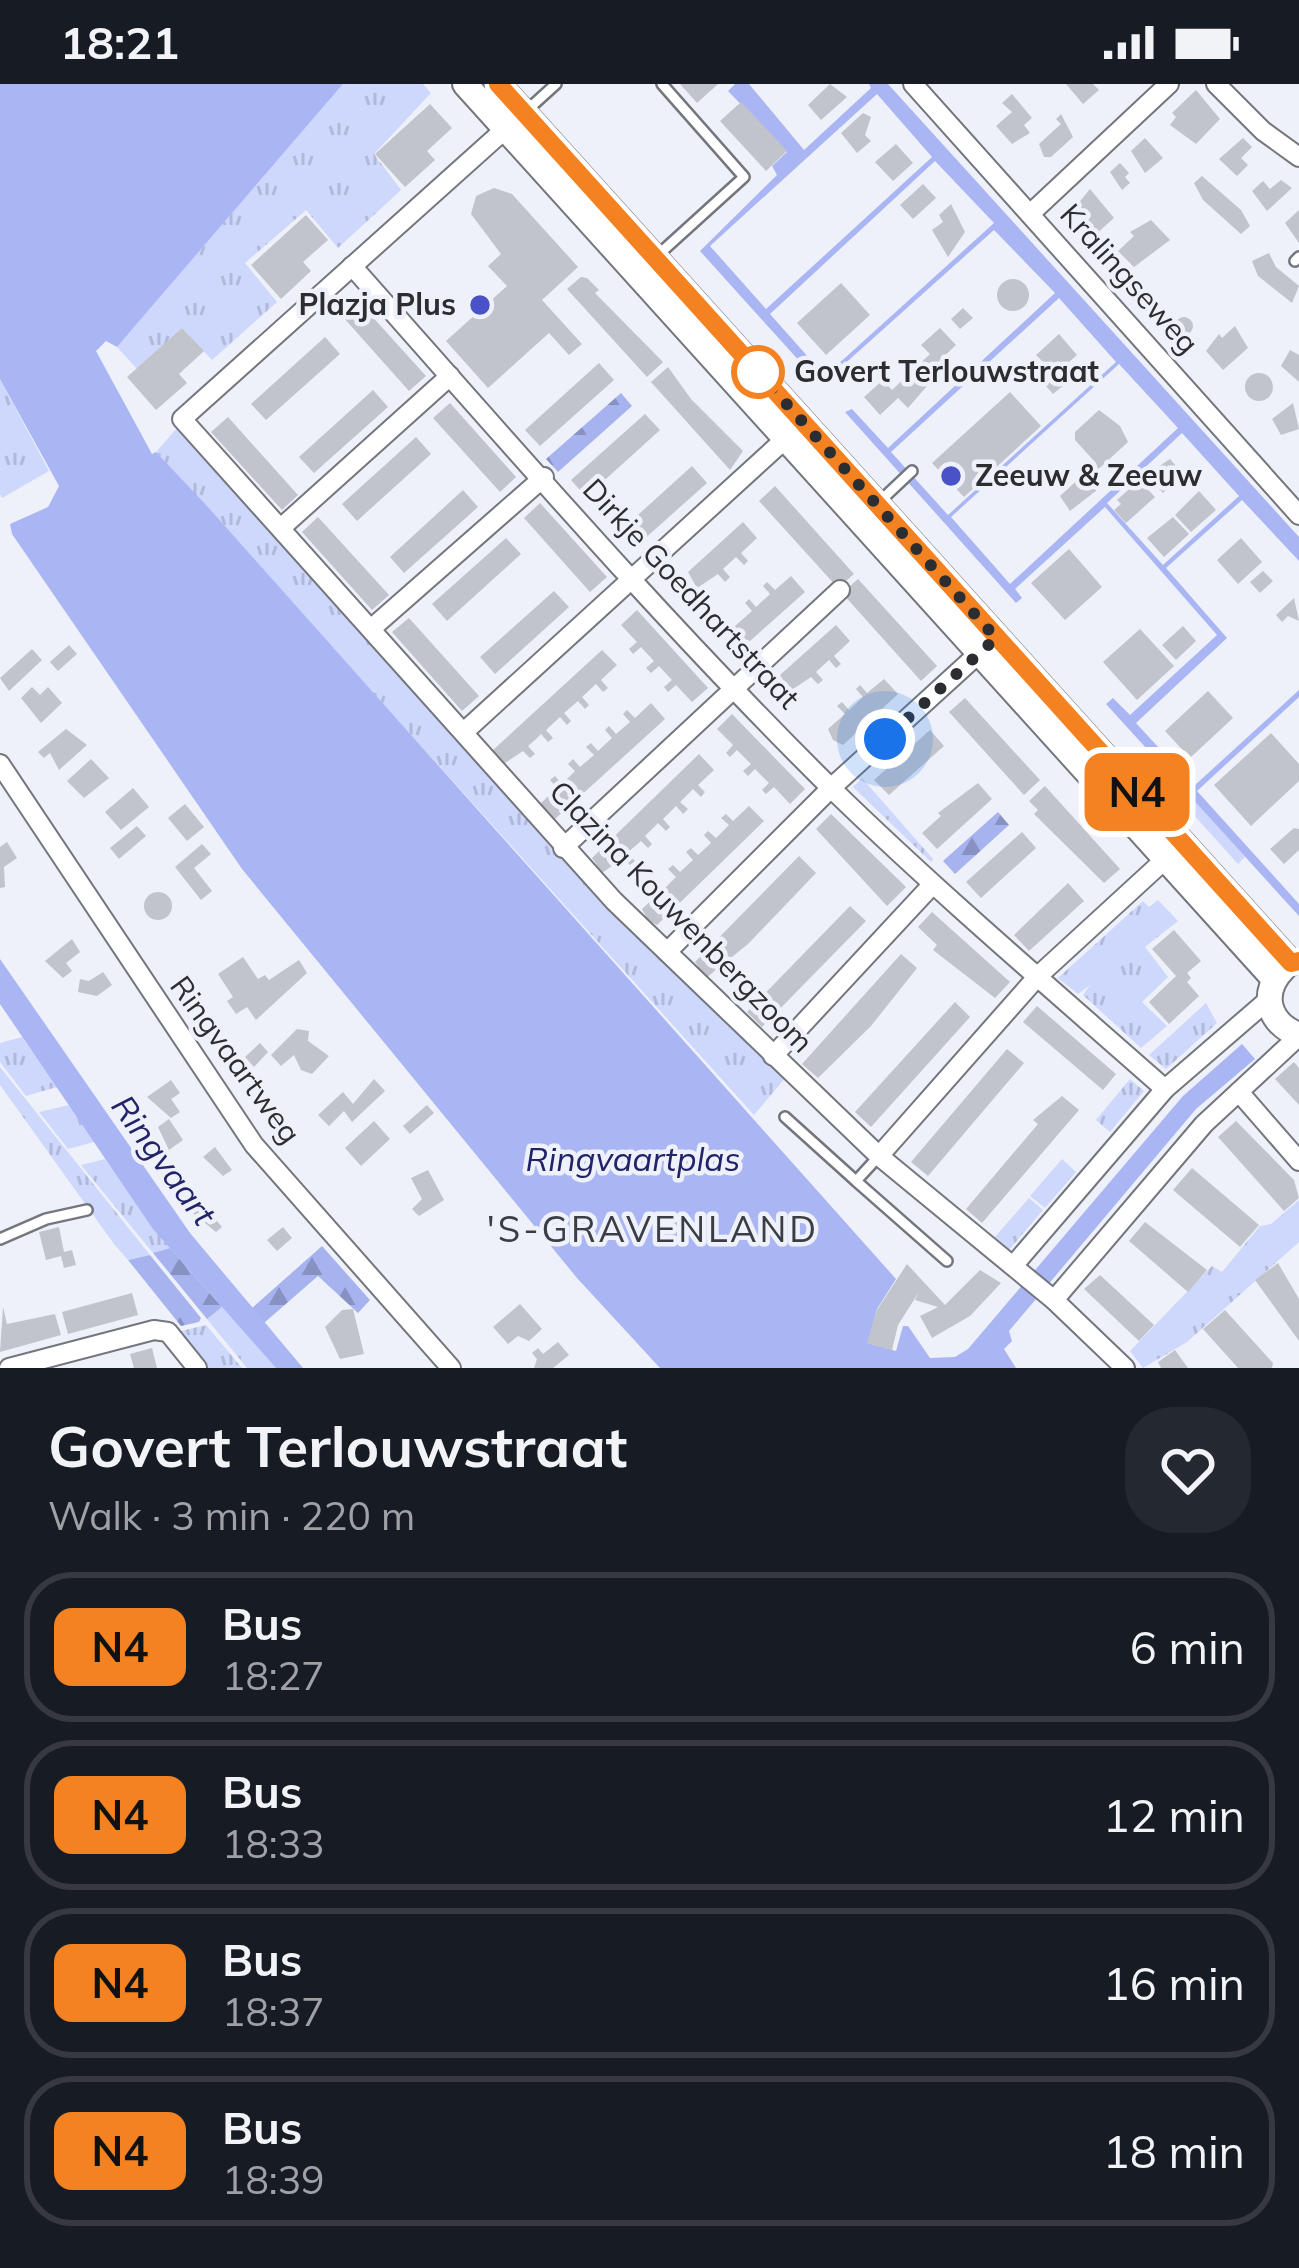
<!DOCTYPE html>
<html lang="en">
<head>
<meta charset="utf-8">
<style>
  :root { --surface:#171b24; --page:#242831; --text:#f1f3f6; --muted:#9ea1a6; --line:#363941 }
  body { margin:0; font-family:Mulish,sans-serif; background:var(--page); color:var(--text); height:100vh; display:flex; flex-direction:column; font-size:45px; white-space:nowrap }
  * { box-sizing:border-box; margin:0 }
  p { font-size:39px; color:var(--muted) }
  .icon { flex:none; width:66px; height:66px; fill:none; stroke:currentColor; stroke-width:2; stroke-linecap:round; stroke-linejoin:round }
  .map { position:relative; height:1284px; overflow:hidden }
  .drawer { display:flex; flex-direction:column; background:var(--surface); flex:1 }
  .drawer>* { flex:none }
  .badge { padding:0 24px; border-radius:18px; font-size:42px; line-height:78px }
  .you { position:absolute; width:60px; height:60px; margin:-30px; border:9px solid #fff; border-radius:50%; background:#1a73e8; box-shadow:0 0 0 18px #1a73e833 }
  .map>.badge { position:absolute; translate:-50% -50%; box-shadow:0 0 0 6px #fff }
  .round { display:grid; place-items:center; flex:none; width:126px; height:126px; border-radius:48px; background:var(--page) }
  .summary { display:flex; align-items:center; justify-content:space-between; height:204px; padding:0 48px }
  h1 { font-size:57px; font-weight:700; line-height:90px }
  ul { padding:0; list-style:none }
  li { display:flex; align-items:center; gap:36px; height:150px; margin:0 24px 18px; padding:0 24px; border:6px solid var(--line); border-radius:48px }
  li div { flex:1 }
  li b { display:block; font-size:45px }
  li em { font-style:normal }
  li .badge { min-width:132px; font-weight:700; text-align:center }
  .status { display:flex; justify-content:space-between; align-items:center; height:84px; padding:0 60px; background:var(--surface); direction:ltr }
  .status svg { height:33px; fill:currentColor }
  .map>svg:first-child { display:block }
  .grass { fill:url(#grass-tufts) }
  .forest { fill:url(#forest-firs) }
  .water { fill:#a9b6f3; fill-rule:evenodd }
  .building { fill:#c2c4cc }
  .lines { fill:none; stroke-linecap:round; stroke-linejoin:round }
  .lane-casing { stroke:#74767d; stroke-width:14 }
  .street-casing { stroke:#74767d; stroke-width:22 }
  .secondary-casing { stroke:#74767d; stroke-width:28 }
  .lane { stroke:#fff; stroke-width:9 }
  .street { stroke:#fff; stroke-width:18 }
  .secondary { stroke:#fff; stroke-width:24 }
  .line-casing { stroke:#fff; stroke-width:27 }
  .line { stroke:#f58220; stroke-width:18 }
  .walk { stroke:#2c2d30; stroke-width:12; stroke-dasharray:0 21.6 }
  .poi-dot { fill:#4952c7; stroke:#eef1f9; stroke-width:4.5 }
  .stop-dot { fill:#fff; stroke:#f58220; stroke-width:6 }
  .labels { text-anchor:middle; stroke-width:9; stroke-linejoin:round; paint-order:stroke }
  .street-label { font-size:30px; fill:#2c2d30; stroke:#eef1f9 }
  .poi-label { font-size:30px; font-weight:bold; fill:#2c2d30; stroke:#eef1f9; text-anchor:end }
  .stop-label { font-size:30px; font-weight:bold; fill:#2c2d30; stroke:#eef1f9; text-anchor:start }
  .water-label { font-size:33px; font-style:italic; fill:#202367; stroke:#eef1f9 }
  .quarter-label { font-size:36px; letter-spacing:3px; fill:#3b3d44; stroke:#eef1f9 }
</style>
</head>
<body>
<div class="status"><b>18:21</b><svg viewBox="0 0 49 12"><path d="M0 12V9h3v3zM5 12V6h3v6zM10 12V3h3v9zM15 12V0h3v12zM26 1h20v11H26zM47 4h2v5h-2z"/></svg></div>
<div class="map">
<svg width="1299" height="1284" viewBox="0 0 1299 1284">
  <defs>
    <pattern id="grass-tufts" width="24" height="20" patternUnits="userSpaceOnUse" patternTransform="scale(3)"><rect width="24" height="20" fill="#ced7fc"/><path d="M3 7l-1-3M5 7V3M7 7l1-3M15 17l-1-3M17 17v-4M19 17l1-3" fill="none" stroke="#b1b9d8"/></pattern>
    <pattern id="forest-firs" width="22" height="20" patternUnits="userSpaceOnUse" patternTransform="scale(3)"><rect width="22" height="20" fill="#a6b3ef"/><path d="M5 1l3.5 6h-7zM16 11l3.5 6h-7z" fill="#8792c2"/></pattern>
  </defs>
  <rect width="100%" height="100%" fill="#eef1f9"/>
  <g class="grass">
    <path d="M343 0H423L431 9 374 70 401 106 338 164 306 126 245 179 277 218 212 276 182 244 138 286 117 263Z"/>
    <path d="M0 295 49 387 2 414 0 410Z"/>
    <path d="M177 344 559 767 786 993 754 1031 156 368Z"/>
    <path d="M862 694 933 775 931 778 853 703Z"/>
    <path d="M1182 703 1245 773 1238 780 1175 710Z"/>
    <path d="M1158 816 1178 837 1145 863 1168 893 1142 918 1167 942 1141 964 1083 911 1090 901 1078 910 1058 894 1143 817 1149 823Z"/>
    <path d="M1206 919 1217 939 1166 985 1149 971Z"/>
    <path d="M22 953 57 1003 26 1012 0 978V959Z"/>
    <path d="M0 983 150 1171 128 1176 114 1160 0 1001Z"/>
    <path d="M1130 995 1144 1007 1110 1048 1096 1036Z"/>
    <path d="M69 1021 94 1058 68 1065 39 1028Z"/>
    <path d="M105 1075 170 1164 153 1169 81 1081Z"/>
    <path d="M1062 1075 1076 1088 1045 1124 1030 1112Z"/>
    <path d="M1029 1114 1043 1126 1009 1166 995 1153Z"/>
    <path d="M1299 1116V1158L1187 1258 1143 1284 1130 1267 1212 1182 1222 1188 1260 1142 1271 1140Z"/>
    <path d="M222 1223 276 1284H247L207 1235Z"/>
    <path d="M206 1241 242 1284H203L173 1249Z"/>
  </g>
  <g class="forest">
    <path d="M621 309 632 322 558 388 546 375Z"/>
    <path d="M998 728 1009 741 955 790 943 777Z"/>
    <path d="M322 1162 370 1216 358 1229 318 1192 264 1239 252 1224Z"/>
    <path d="M170 1164 222 1223 207 1235 153 1169Z"/>
    <path d="M150 1171 201 1234 199 1238 181 1242 128 1176Z"/>
  </g>
  <g class="water">
    <path d="M0 0H343L117 263 106 257 96 267 152 370 156 368 207 422 896 1195 877 1225 868 1259 896 1267 903 1242H908L930 1274 955 1273 968 1265 1183 1012 1242 960 1255 975 1196 1025 1009 1247 1012 1257 1004 1265 1016 1284H660L577 1194 242 785 12 450 10 440 48 423 59 402 0 295Z"/>
    <path d="M735 0H749L804 66 871 4 869 0H888L1299 453V477L1242 416 1166 484 1227 554 1136 639 1194 702 1299 606V613L1197 707 1299 820V832L1106 620 1113 614 1130 631 1217 551 1105 423 1015 505 1022 514 1016 519 845 328 852 325 888 364 1055 209 994 146 821 301 700 167 777 91 772 82 787 68 728 7ZM877 10 932 73 766 225 710 162ZM935 77 994 139 825 292 770 230ZM1059 214 1116 278 948 431 891 368ZM1119 280 1178 344 1010 500 951 433ZM1182 349 1239 412 1163 481 1107 419Z"/>
    <path d="M0 875 190 1149 303 1284H276L153 1145 0 920Z"/>
  </g>
  <g class="building">
    <path d="M680 0H718L697 19Z"/>
    <path d="M830 0 847 13 821 36 808 21Z"/>
    <path d="M1066 0H1093L1099 6 1083 20Z"/>
    <path d="M1196 6 1220 35 1196 60 1170 41 1176 33 1172 29Z"/>
    <path d="M1012 10 1032 34 1024 41 1030 49 1012 60 996 42 1012 28 1002 19Z"/>
    <path d="M741 18 787 67 766 87 720 37Z"/>
    <path d="M430 20 452 44 427 67 435 76 405 103 375 70Z"/>
    <path d="M863 29 871 33 865 51 871 57 857 69 841 49Z"/>
    <path d="M1061 30 1073 53 1051 73H1044L1039 60 1061 40 1056 35Z"/>
    <path d="M1145 54 1163 74 1145 89 1131 67Z"/>
    <path d="M1243 54 1252 63 1241 74 1248 81 1237 92 1219 75Z"/>
    <path d="M896 60 913 79 893 97 875 78Z"/>
    <path d="M1120 79 1129 89 1125 93 1130 99 1122 106 1110 88Z"/>
    <path d="M1202 92 1241 126 1250 142 1241 150 1203 116 1194 99Z"/>
    <path d="M1281 96 1292 104 1267 127 1252 107 1263 97 1270 105Z"/>
    <path d="M923 100 936 114 913 135 900 121Z"/>
    <path d="M494 104 512 110 578 183 542 216 582 260 569 271 549 249 488 304 446 257 507 202 488 182 501 170 471 130 476 112Z"/>
    <path d="M1090 105 1114 134 1095 151 1073 126Z"/>
    <path d="M951 120 965 148 948 173 932 146 943 138 939 131Z"/>
    <path d="M1299 126V159L1285 139Z"/>
    <path d="M306 131 328 156 303 178 311 187 281 215 251 181Z"/>
    <path d="M1151 136 1170 156 1134 183 1118 167 1134 152 1130 148Z"/>
    <path d="M1269 169 1276 183 1299 202 1292 219 1258 192 1252 177Z"/>
    <path d="M581 193 587 194 599 206 595 209 663 278 647 293 567 205Z"/>
    <circle cx="1013" cy="211" r="16"/>
    <path d="M841 199 870 231 826 271 797 239Z"/>
    <path d="M359 218 426 292 409 307 343 233Z"/>
    <path d="M963 224 973 234 960 245 951 235Z"/>
    <circle cx="1184" cy="242" r="9"/>
    <path d="M1235 242 1248 264 1223 286 1206 267 1219 250 1222 254Z"/>
    <path d="M182 244 204 267 179 290 187 299 156 326 127 293Z"/>
    <path d="M940 244 956 261 938 278 947 288 933 295 908 324 898 314 880 331 864 313 883 296 892 306 930 270 921 261Z"/>
    <path d="M1059 250 1077 271 1054 291 1064 301 1053 310 1036 291 1044 279 1036 271Z"/>
    <path d="M325 253 340 270 266 336 251 320Z"/>
    <path d="M1290 266 1299 271V298L1281 282Z"/>
    <path d="M599 279 614 296 540 362 525 346Z"/>
    <path d="M668 283 691 315 743 367 730 386 651 298Z"/>
    <circle cx="1259" cy="303" r="14"/>
    <path d="M373 306 388 323 314 389 299 373Z"/>
    <path d="M1010 308 1041 342 964 413 932 379Z"/>
    <path d="M450 319 516 393 500 408 433 334Z"/>
    <path d="M1293 319 1299 345 1281 351 1272 335Z"/>
    <path d="M1099 326 1120 342 1128 358 1091 392 1101 403 1070 427 1060 412 1096 379 1075 356V348Z"/>
    <path d="M645 330 660 346 586 413 571 396Z"/>
    <path d="M228 333 298 411 282 426 211 348Z"/>
    <path d="M416 353 431 370 357 437 342 420Z"/>
    <path d="M1170 375 1183 390 1163 409 1155 400 1151 404 1141 394Z"/>
    <path d="M692 382 707 399 633 465 618 449Z"/>
    <path d="M1139 396 1155 413 1126 439 1114 426 1121 420 1117 416Z"/>
    <path d="M775 402 854 490 838 504 759 417Z"/>
    <path d="M463 406 478 423 404 489 390 473Z"/>
    <path d="M1199 407 1216 426 1191 448 1175 431Z"/>
    <path d="M540 419 607 493 590 508 524 434Z"/>
    <path d="M318 433 389 511 372 526 302 448Z"/>
    <path d="M1173 433 1189 450 1164 473 1147 454Z"/>
    <path d="M743 438 757 454 741 469 748 477 744 481 736 473 723 485 730 493 725 498 718 490 697 504 688 488Z"/>
    <path d="M506 454 521 470 447 537 432 520Z"/>
    <path d="M1241 454 1262 478 1238 500 1217 476Z"/>
    <path d="M1069 465 1102 503 1065 536 1031 499Z"/>
    <path d="M1263 487 1273 497 1260 509 1250 498Z"/>
    <path d="M791 492 805 508 750 557 740 553 735 542 752 527 745 519 749 515 756 523 770 510 763 502 767 498 775 506Z"/>
    <path d="M858 495 937 582 921 597 842 509Z"/>
    <path d="M554 507 569 523 495 590 480 573Z"/>
    <path d="M1294 514 1299 537 1288 532 1282 538 1276 531Z"/>
    <path d="M637 526 708 604 692 618 676 601 668 608 664 603 672 596 659 582 651 589 646 584 654 577 641 563 633 570 629 565 637 558 621 541Z"/>
    <path d="M409 534 479 612 462 627 392 548Z"/>
    <path d="M836 541 850 557 834 572 841 580 836 584 829 576 816 588 823 596 818 600 811 593 790 607 780 591Z"/>
    <path d="M1183 542 1196 557 1176 576 1162 561Z"/>
    <path d="M1140 545 1174 582 1137 616 1103 578Z"/>
    <path d="M69 561 77 570 58 587 50 578Z"/>
    <path d="M32 565 42 576 9 607 0 594Z"/>
    <path d="M602 566 617 581 601 596 608 604 603 608 596 600 582 613 589 621 585 625 578 617 564 629 571 637 567 641 560 633 546 646 553 654 548 658 541 650 535 656 528 662 535 670 530 674 523 667 502 681 493 666Z"/>
    <path d="M884 595 898 610 843 661 833 656 828 645 845 630 837 622 842 618 849 626 863 613 856 605 860 601 867 609Z"/>
    <path d="M32 603 40 611 48 603 62 619 41 639 21 614Z"/>
    <path d="M1208 607 1233 634 1190 674 1165 647Z"/>
    <path d="M965 614 1040 696 1024 711 949 628Z"/>
    <path d="M651 619 665 635 555 735 546 730 541 719 557 704 550 696 555 692 562 700 575 687 568 680 573 675 580 683 594 671 586 663 591 659 598 667 612 654 605 646 609 642 616 650 630 638 623 630 627 626 635 634Z"/>
    <path d="M732 630 805 705 790 720 774 703 766 710 762 706 769 699 755 685 748 692 743 687 751 680 737 666 730 673 726 669 733 661 717 645Z"/>
    <path d="M66 645 87 661 59 686 50 669 44 674 38 668Z"/>
    <path d="M930 646 944 662 889 711 874 696Z"/>
    <path d="M1271 649 1299 680V697L1251 742 1214 701Z"/>
    <path d="M699 670 714 686 698 701 705 708 701 713 693 705 680 718 688 725 683 730 676 722 663 735 670 743 666 747 658 739 645 752 652 760 648 764 641 757 627 769 635 777 630 781 623 774 602 789 592 774Z"/>
    <path d="M91 675 109 694 84 714 67 697Z"/>
    <path d="M978 699 992 715 937 765 922 749 941 732 938 729Z"/>
    <path d="M1045 702 1120 785 1104 799 1034 730 1038 726 1029 717Z"/>
    <path d="M133 704 149 723 121 746 105 728Z"/>
    <path d="M185 720 204 743 187 757 168 734Z"/>
    <path d="M749 722 764 737 657 841 648 836 642 825 658 810 651 802 655 798 663 806 676 793 668 785 673 781 680 788 693 776 686 768 691 764 698 771 711 759 704 751 708 747 716 754 729 741 721 734 726 730 733 737Z"/>
    <path d="M831 730 906 803 887 822 816 745Z"/>
    <path d="M137 742 146 752 119 775 110 764Z"/>
    <path d="M1294 744 1299 745V766L1284 780 1270 765Z"/>
    <path d="M1022 748 1036 764 981 814 966 798Z"/>
    <path d="M7 758 17 774 4 783 5 803 0 804V763Z"/>
    <path d="M202 760 211 770 194 784 212 807 201 816 175 783Z"/>
    <path d="M799 772 816 789 748 860 706 894 695 878Z"/>
    <path d="M1068 799 1084 817 1029 867 1014 851Z"/>
    <circle cx="158" cy="822" r="14"/>
    <path d="M850 822 866 837 762 943 747 928Z"/>
    <path d="M932 828 1010 898 995 914 933 866 937 861 918 843Z"/>
    <path d="M1174 846 1201 877 1187 889 1191 894 1187 898 1199 912 1169 940 1149 918 1176 892 1152 865Z"/>
    <path d="M72 855 80 868 66 879 72 887 63 894 45 877Z"/>
    <path d="M901 870 917 884 871 942 818 994 802 980Z"/>
    <path d="M243 873 258 895 265 891 269 896 299 876 307 889 256 936 247 923 236 930 227 917 233 913 218 890Z"/>
    <path d="M103 888 112 901 97 912 78 908 80 895 89 897Z"/>
    <path d="M955 918 970 933 871 1043 855 1028Z"/>
    <path d="M1037 922 1116 990 1103 1006 1023 938Z"/>
    <path d="M297 945 309 947 308 957 329 972 312 990 301 986 294 971 281 982 271 971Z"/>
    <path d="M260 959 268 968 254 983 245 973Z"/>
    <path d="M1007 965 1024 979 928 1092 911 1078Z"/>
    <path d="M1294 978 1299 984V1021L1275 995Z"/>
    <path d="M374 995 385 1007 352 1038 344 1027 329 1042 318 1031 343 1008 353 1020Z"/>
    <path d="M171 996 180 1009 171 1015 180 1028 171 1034 147 1013Z"/>
    <path d="M1062 1012 1079 1026 982 1139 966 1125 1038 1040 1033 1036Z"/>
    <path d="M427 1021 434 1029 410 1050 403 1042Z"/>
    <path d="M169 1035 183 1056 169 1066 158 1043Z"/>
    <path d="M374 1037 390 1055 361 1082 345 1064Z"/>
    <path d="M1236 1037 1294 1096 1299 1114 1284 1127 1218 1053Z"/>
    <path d="M215 1063 232 1086 223 1092 203 1073Z"/>
    <path d="M1192 1084 1259 1141 1240 1163 1173 1106Z"/>
    <path d="M428 1086 444 1116 419 1132 412 1125 422 1115 411 1094Z"/>
    <path d="M200 1117 222 1143 216 1148 189 1126Z"/>
    <path d="M1145 1138 1207 1186 1188 1208 1129 1157Z"/>
    <path d="M59 1143 64 1168 72 1166 76 1181 64 1184 61 1172 46 1176 39 1148Z"/>
    <path d="M283 1143 292 1154 277 1167 267 1156Z"/>
    <path d="M1278 1179 1299 1215V1257L1255 1196Z"/>
    <path d="M907 1180 945 1221 980 1186 1001 1199 970 1232 932 1254 920 1232 938 1223 915 1216 919 1208 898 1241 892 1266 867 1259 877 1226Z"/>
    <path d="M1100 1191 1154 1241 1139 1257 1084 1205Z"/>
    <path d="M132 1209 138 1231 68 1250 62 1228Z"/>
    <path d="M520 1220 542 1245 529 1257 518 1252 508 1260 493 1243Z"/>
    <path d="M3 1223 7 1240 55 1230 61 1251 0 1268Z"/>
    <path d="M353 1225 364 1270 340 1275 325 1243 342 1226Z"/>
    <path d="M1225 1226 1273 1279 1272 1284H1238L1203 1245Z"/>
    <path d="M558 1258 569 1271 553 1284H534L537 1275 532 1269 538 1264 543 1270Z"/>
    <path d="M152 1264 157 1284H134L130 1270Z"/>
    <path d="M1175 1266 1188 1284H1161L1158 1278Z"/>
  </g>
  <g class="lines">
    <g class="lane-casing">
      <g id="lane">
        <path d="M524 29 556 0"/>
        <path d="M658 171 744 93 662 0"/>
        <path d="M1295 177 1299 173"/>
        <path d="M877 420 912 387"/>
        <path d="M785 1033 856 1097"/>
        <path d="M879 1072 856 1097 947 1177"/>
        <path d="M0 1155 46 1135 87 1126"/>
      </g>
    </g>
    <g class="street-casing">
      <g id="street">
        <path d="M913 0 1299 431"/>
        <path d="M1216 0 1263 47 1299 73"/>
        <path d="M512 39 182 335 614 817 879 1072 1054 1216 1125 1284"/>
        <path d="M1030 130 1169 0"/>
        <path d="M352 182C509 359 665 540 833 706 940 810 1053 906 1165 1005"/>
        <path d="M282 443 450 292"/>
        <path d="M372 544 544 393"/>
        <path d="M465 647 794 347"/>
        <path d="M0 680 254 1061 451 1284"/>
        <path d="M563 764 840 506"/>
        <path d="M667 868 831 704 988 561"/>
        <path d="M773 972 932 801"/>
        <path d="M1239 1008 1299 1077"/>
        <path d="M879 1072 1038 892 1171 770"/>
        <path d="M1013 1182 1165 1005 1268 916"/>
        <path d="M1054 1216 1204 1040 1299 952"/>
        <path d="M9 1284 154 1246 168 1248 197 1284"/>
      </g>
    </g>
    <g class="secondary-casing">
      <g id="secondary">
        <path d="M465 0 1274 895"/>
        <path d="M498 0 1291 879"/>
        <path d="M1284 884C1260 908 1267 939 1299 951"/>
      </g>
    </g>
    <use href="#lane" class="lane"/>
    <use href="#street" class="street"/>
    <use href="#secondary" class="secondary"/>
  </g>
  <g class="lines">
    <g class="line-casing">
      <path id="line" d="M498 0 1291 879 1299 877"/>
    </g>
    <use href="#line" class="line"/>
    <path class="walk" d="M758 288 996 554 885 655"/>
  </g>
  <g class="poi-dot">
    <circle cx="480" cy="221" r="12"/>
    <circle cx="951" cy="392" r="12"/>
  </g>
  <circle class="stop-dot" cx="758" cy="288" r="24"/>
  <g class="labels">
    <g class="street-label">
      <text transform="translate(1129 195) rotate(48)" y="10">Kralingseweg</text>
      <text transform="translate(691 510) rotate(47)" y="10">Dirkje Goedhartstraat</text>
      <text transform="translate(681 833) rotate(46)" y="10">Clazina Kouwenbergzoom</text>
      <text transform="translate(235 976) rotate(54)" y="10">Ringvaartweg</text>
    </g>
    <g class="poi-label">
      <text x="456" y="231">Plazja Plus</text>
      <text x="975" y="402" text-anchor="start">Zeeuw &amp; Zeeuw</text>
    </g>
    <g class="stop-label">
      <text x="794" y="298">Govert Terlouwstraat</text>
    </g>
    <g class="water-label">
      <text x="633" y="1087">Ringvaartplas</text>
      <text transform="translate(164 1076) rotate(54)" y="12">Ringvaart</text>
    </g>
    <g class="quarter-label">
      <text x="653" y="1158">'S-GRAVENLAND</text>
    </g>
  </g>
</svg>
<div class="you" style="left:885px;top:655px"></div>
<b class="badge" style="left:1137px;top:708px;background:#f58220;color:#111">N4</b>
</div>
<section class="drawer">
<div class="summary"><div><h1>Govert Terlouwstraat</h1><p>Walk · 3 min · 220 m</p></div><a class="round"><svg class="icon" aria-label="heart" viewBox="0 0 24 24"><path d="M12 20l-8-8c-3-5 5-10 8-4 3-6 11-1 8 4z"/></svg></a></div>
<ul>
<li><span class="badge" style="background:#f58220;color:#111">N4</span><div><b>Bus</b><p>18:27</p></div><em>6 min</em></li>
<li><span class="badge" style="background:#f58220;color:#111">N4</span><div><b>Bus</b><p>18:33</p></div><em>12 min</em></li>
<li><span class="badge" style="background:#f58220;color:#111">N4</span><div><b>Bus</b><p>18:37</p></div><em>16 min</em></li>
<li><span class="badge" style="background:#f58220;color:#111">N4</span><div><b>Bus</b><p>18:39</p></div><em>18 min</em></li>
</ul>
</section>
</body>
</html>
